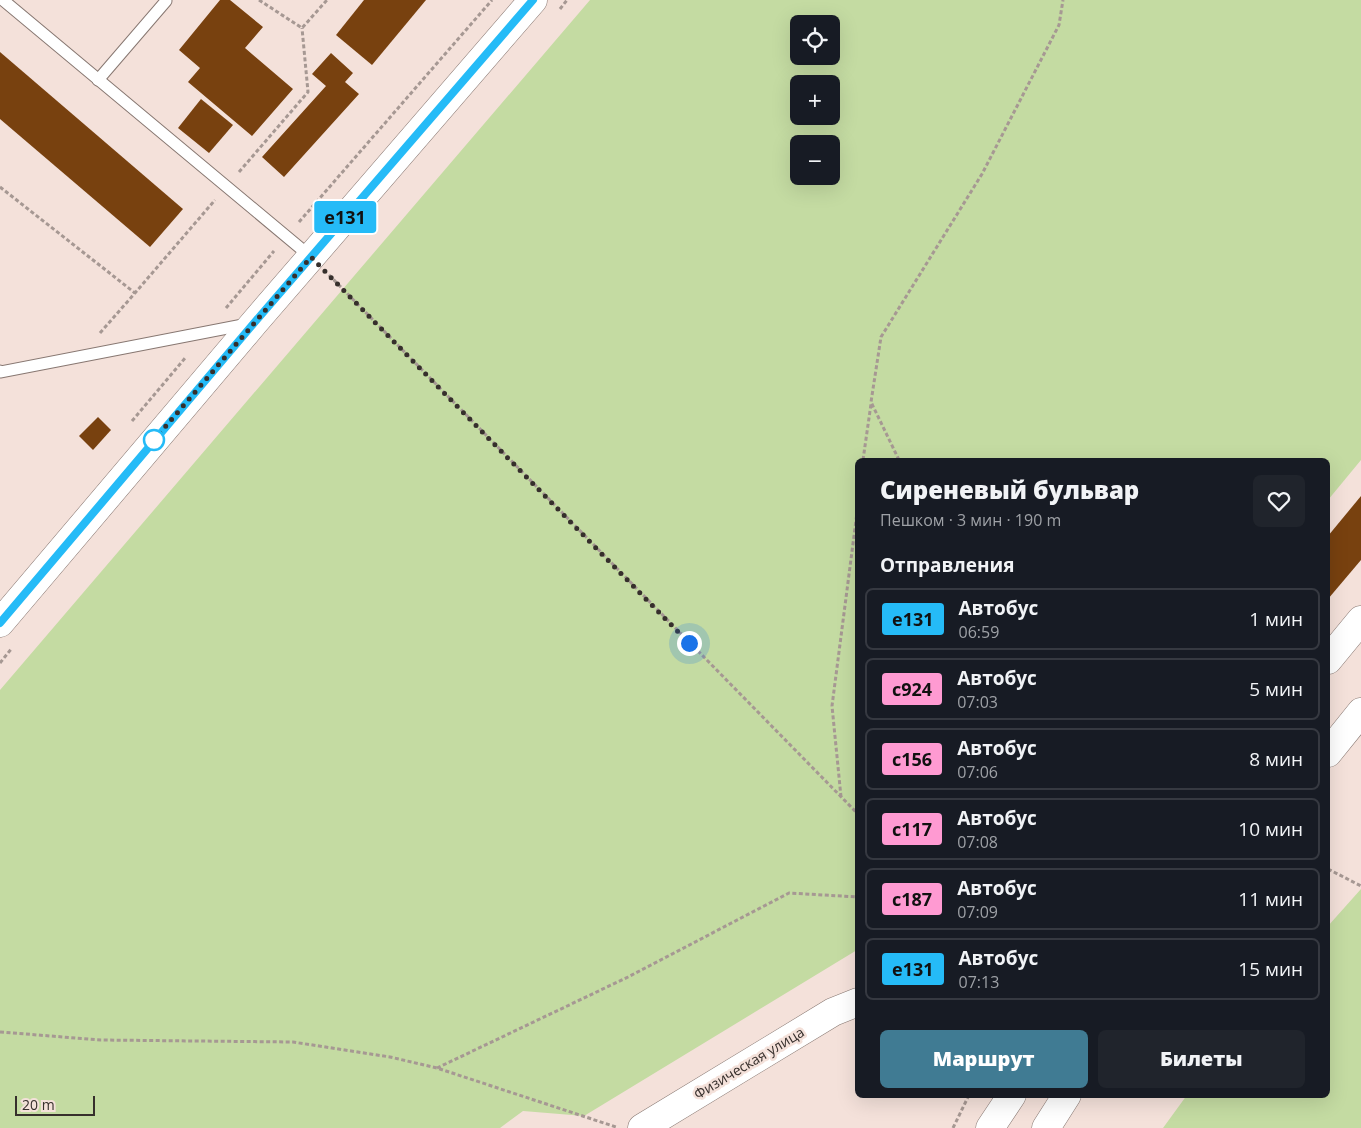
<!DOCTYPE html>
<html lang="ru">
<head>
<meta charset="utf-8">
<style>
  :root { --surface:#171b24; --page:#20242c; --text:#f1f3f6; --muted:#9ea1a6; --line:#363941; --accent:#407b93 }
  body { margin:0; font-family:"Open Sans",sans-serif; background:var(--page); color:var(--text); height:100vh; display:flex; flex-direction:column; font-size:19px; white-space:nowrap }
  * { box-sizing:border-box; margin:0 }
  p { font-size:16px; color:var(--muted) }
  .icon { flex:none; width:28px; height:28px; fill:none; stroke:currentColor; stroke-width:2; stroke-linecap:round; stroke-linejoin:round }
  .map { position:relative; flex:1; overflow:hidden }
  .side { position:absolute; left:855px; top:458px; width:475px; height:640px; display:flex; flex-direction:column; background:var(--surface); border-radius:8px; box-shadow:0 5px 20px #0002 }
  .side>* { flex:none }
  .badge { padding:0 10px; border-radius:4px; font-size:18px; line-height:32px }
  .controls { position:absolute; left:790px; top:15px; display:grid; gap:10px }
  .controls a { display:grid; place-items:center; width:50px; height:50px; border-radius:8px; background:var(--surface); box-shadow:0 5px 20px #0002; font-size:25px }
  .scale { position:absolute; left:15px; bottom:12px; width:80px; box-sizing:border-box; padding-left:5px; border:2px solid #362f2c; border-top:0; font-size:14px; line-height:18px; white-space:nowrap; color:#362f2c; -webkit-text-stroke:4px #f4e1da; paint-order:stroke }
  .you { position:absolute; width:25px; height:25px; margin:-12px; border:4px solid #fff; border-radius:50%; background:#1a73e8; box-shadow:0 0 0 8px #1a73e833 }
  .map>.badge { position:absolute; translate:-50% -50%; box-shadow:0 0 0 2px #fff }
  h2 { padding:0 25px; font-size:19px; line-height:45px }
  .round { display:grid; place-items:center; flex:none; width:52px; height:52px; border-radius:8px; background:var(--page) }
  .summary { display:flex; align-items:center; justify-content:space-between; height:85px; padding:0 25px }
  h1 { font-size:24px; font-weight:800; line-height:38px }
  .primary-button { display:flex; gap:10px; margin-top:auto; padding:10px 25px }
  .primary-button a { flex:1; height:58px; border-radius:8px; background:var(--accent); color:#fff; font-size:20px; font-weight:800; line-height:58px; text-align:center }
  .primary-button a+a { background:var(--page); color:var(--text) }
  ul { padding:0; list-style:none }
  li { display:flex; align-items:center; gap:15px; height:62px; margin:0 10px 8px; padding:0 15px; border:2px solid var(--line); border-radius:8px }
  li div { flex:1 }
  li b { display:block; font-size:19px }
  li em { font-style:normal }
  li .badge { min-width:55px; font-weight:700; text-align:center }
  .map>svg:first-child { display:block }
  .green { fill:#c4dba2; fill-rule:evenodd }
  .building { fill:#78410f }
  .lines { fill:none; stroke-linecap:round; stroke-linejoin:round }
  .service-casing { stroke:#877771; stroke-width:13 }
  .secondary-casing { stroke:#877771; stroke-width:29 }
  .trunk-casing { stroke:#877771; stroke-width:29 }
  .path { stroke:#a69893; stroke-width:3; stroke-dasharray:4 2.5; stroke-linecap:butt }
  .service { stroke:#fff; stroke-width:11 }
  .secondary { stroke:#fff; stroke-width:28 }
  .trunk { stroke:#fff; stroke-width:28 }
  .line-casing { stroke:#fff; stroke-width:11 }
  .line { stroke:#25bbf7; stroke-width:8 }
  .walk { stroke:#362f2c; stroke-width:5; stroke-dasharray:0 9 }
  .stop-dot { fill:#fff; stroke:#25bbf7; stroke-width:2.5 }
  .labels { text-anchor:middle; stroke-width:5; stroke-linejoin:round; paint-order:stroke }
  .street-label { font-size:14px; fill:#362f2c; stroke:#f4e1da }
</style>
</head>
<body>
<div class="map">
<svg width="1361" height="1128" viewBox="0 0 1361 1128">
  <rect width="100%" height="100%" fill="#f4e1da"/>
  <g class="green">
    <path d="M590 0H1361V460L1328 500V460H858L857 950 584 1116 523 1111 500 1128H0V690ZM799 24H831V56H799ZM799 84H831V116H799ZM799 144H831V176H799Z"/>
    <path d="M1361 889V1128H1163L1187 1095H1328V926Z"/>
  </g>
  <g class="building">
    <path d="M220 0H230L263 27 245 48 293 89 252 136 188 82 200 68 179 50Z"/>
    <path d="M364 0H426L372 65 336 35Z"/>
    <path d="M0 52 183 209 150 247 0 119Z"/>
    <path d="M331 53 353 73 345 82 359 94 284 177 262 157 326 86 312 74Z"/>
    <path d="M201 99 233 125 209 153 178 128Z"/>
    <path d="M98 417 111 430 93 450 79 436Z"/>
    <path d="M1361 496V560L1328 599V536Z"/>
  </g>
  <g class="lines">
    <g class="service-casing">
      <g id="service">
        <path d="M3 0 311 257"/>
        <path d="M98 80 166 1"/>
        <path d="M0 371V372L248 324"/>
      </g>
    </g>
    <g class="secondary-casing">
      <g id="secondary">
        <path d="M0 623 254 323 533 0"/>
        <path d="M642 1128 833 1012 858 1002"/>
      </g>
    </g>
    <g class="trunk-casing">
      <g id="trunk">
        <path d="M1328 660 1361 620"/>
        <path d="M1328 753 1361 712"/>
        <path d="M990 1128 1012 1095"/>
        <path d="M1046 1128 1067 1095"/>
      </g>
    </g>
    <g class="path">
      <path d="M259 0 302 28 327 0"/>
      <path d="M560 9 567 0"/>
      <path d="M239 172 308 92 302 28"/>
      <path d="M0 187 135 293"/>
      <path d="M299 222 492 0"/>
      <path d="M329 275 858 814"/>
      <path d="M226 308 274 251"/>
      <path d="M100 333 135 293 215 200"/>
      <path d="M132 421 186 357"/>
      <path d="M863 460 871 404"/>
      <path d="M899 460 871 402 881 337 982 174 1059 25 1063 0"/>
      <path d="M0 663 12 648"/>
      <path d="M841 797 832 706 858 505"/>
      <path d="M1328 869 1361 886"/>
      <path d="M0 1032 101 1040 293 1042 390 1057 437 1068 616 1127"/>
      <path d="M437 1068 628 977 789 893 858 897"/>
      <path d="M953 1128 969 1095"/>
    </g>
    <use href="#service" class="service"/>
    <use href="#secondary" class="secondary"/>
    <use href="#trunk" class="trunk"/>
  </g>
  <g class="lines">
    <g class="line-casing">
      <path id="line" d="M0 623 254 323 533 0"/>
    </g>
    <use href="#line" class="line"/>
    <path class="walk" d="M154 440 311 257 689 643"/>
  </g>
  <circle class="stop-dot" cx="154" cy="440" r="10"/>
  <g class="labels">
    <g class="street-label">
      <text transform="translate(749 1063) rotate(-31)" y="5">Физическая улица</text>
    </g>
  </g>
</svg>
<div class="controls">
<a><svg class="icon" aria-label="locate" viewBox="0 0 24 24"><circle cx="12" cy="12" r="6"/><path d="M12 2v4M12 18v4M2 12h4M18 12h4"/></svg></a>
<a>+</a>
<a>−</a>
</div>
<div class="scale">20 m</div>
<div class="you" style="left:689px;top:643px"></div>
<b class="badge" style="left:345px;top:217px;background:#25bbf7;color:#111">е131</b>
<section class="side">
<div class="summary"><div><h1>Сиреневый бульвар</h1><p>Пешком · 3 мин · 190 m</p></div><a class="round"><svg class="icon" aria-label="heart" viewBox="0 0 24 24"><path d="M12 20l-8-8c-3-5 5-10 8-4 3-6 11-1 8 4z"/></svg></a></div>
<h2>Отправления</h2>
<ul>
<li><span class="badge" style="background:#25bbf7;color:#111">е131</span><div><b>Автобус</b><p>06:59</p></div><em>1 мин</em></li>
<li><span class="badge" style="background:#ff9ad2;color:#111">с924</span><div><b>Автобус</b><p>07:03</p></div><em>5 мин</em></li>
<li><span class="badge" style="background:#ff9ad2;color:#111">с156</span><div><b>Автобус</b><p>07:06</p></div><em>8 мин</em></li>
<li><span class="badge" style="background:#ff9ad2;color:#111">с117</span><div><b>Автобус</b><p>07:08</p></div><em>10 мин</em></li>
<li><span class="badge" style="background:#ff9ad2;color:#111">с187</span><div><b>Автобус</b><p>07:09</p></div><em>11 мин</em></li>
<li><span class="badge" style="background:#25bbf7;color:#111">е131</span><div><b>Автобус</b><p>07:13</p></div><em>15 мин</em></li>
</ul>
<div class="primary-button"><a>Маршрут</a><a>Билеты</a></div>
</section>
</div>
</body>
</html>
